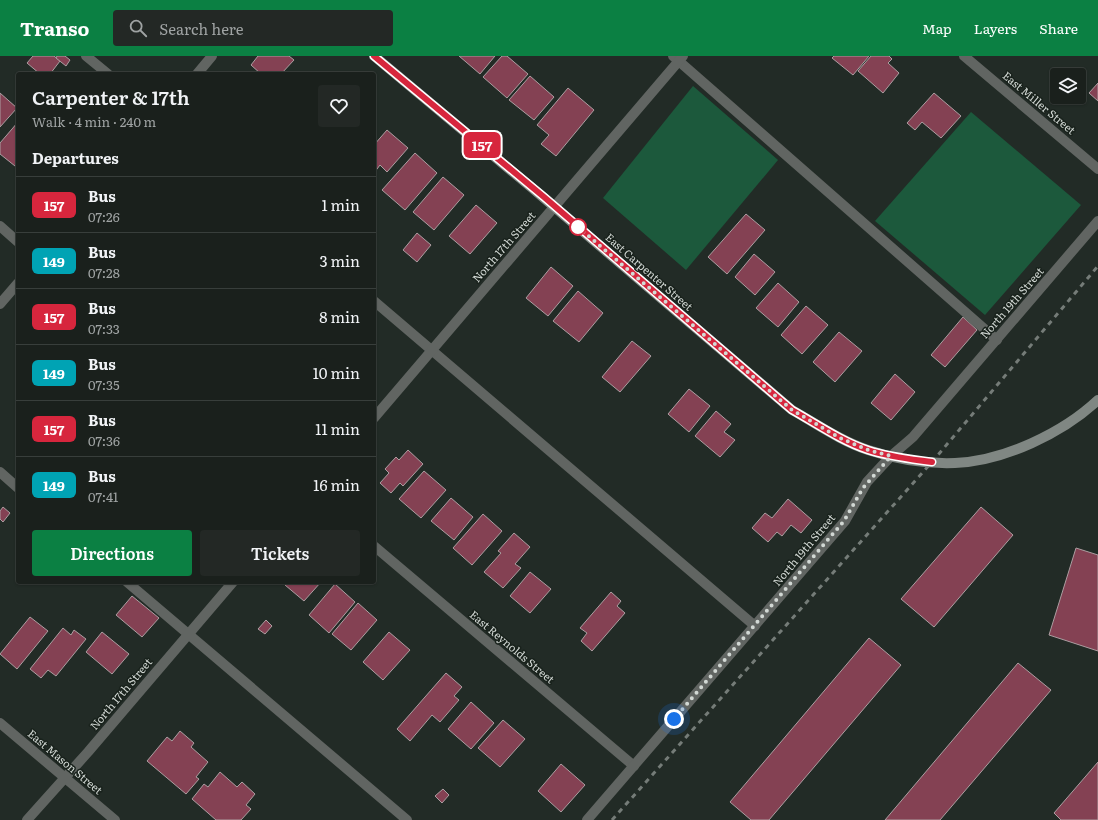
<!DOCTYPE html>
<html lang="en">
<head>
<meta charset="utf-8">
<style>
  :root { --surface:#1a201c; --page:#232825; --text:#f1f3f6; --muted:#9fa3a3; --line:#383e3b; --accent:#0b8043 }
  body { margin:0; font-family:Literata,serif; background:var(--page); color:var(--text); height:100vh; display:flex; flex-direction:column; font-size:15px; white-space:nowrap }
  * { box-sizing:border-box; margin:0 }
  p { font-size:13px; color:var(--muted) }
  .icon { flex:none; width:22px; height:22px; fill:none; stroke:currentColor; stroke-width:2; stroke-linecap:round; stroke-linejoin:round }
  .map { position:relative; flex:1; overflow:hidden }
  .drawer { position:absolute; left:16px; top:16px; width:360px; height:512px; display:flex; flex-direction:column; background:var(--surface); border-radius:4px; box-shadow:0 1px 3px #0004,0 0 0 1px var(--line) }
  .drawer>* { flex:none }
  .badge { padding:0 8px; border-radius:6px; font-size:14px; line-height:26px }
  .tools { position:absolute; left:1050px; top:12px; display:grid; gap:8px }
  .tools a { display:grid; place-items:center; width:36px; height:36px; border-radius:4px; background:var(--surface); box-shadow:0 1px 3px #0004,0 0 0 1px var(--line); font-size:20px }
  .you { position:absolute; width:20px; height:20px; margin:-10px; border:3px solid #fff; border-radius:50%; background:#1a73e8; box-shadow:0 0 0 6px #1a73e833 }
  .map>.badge { position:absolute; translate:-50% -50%; box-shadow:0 0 0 2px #fff }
  h2 { padding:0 16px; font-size:15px; line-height:36px }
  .round { display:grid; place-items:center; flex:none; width:42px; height:42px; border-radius:4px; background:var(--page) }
  .summary { display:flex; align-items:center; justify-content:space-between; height:68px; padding:0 16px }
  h1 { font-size:19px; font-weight:600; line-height:30px }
  .cta { display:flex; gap:8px; margin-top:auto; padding:8px 16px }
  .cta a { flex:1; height:46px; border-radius:4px; background:var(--accent); color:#fff; font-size:16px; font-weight:600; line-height:46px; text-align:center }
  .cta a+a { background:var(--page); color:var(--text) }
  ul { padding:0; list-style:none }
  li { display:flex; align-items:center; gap:12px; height:56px; padding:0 16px; border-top:1px solid var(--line) }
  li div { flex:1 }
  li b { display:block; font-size:15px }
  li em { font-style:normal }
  li .badge { min-width:44px; font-weight:700; text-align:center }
  header { display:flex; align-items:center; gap:24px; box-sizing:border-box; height:56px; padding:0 20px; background:var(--accent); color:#fff }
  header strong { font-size:19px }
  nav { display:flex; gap:22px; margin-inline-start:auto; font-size:14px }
  .search { width:280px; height:36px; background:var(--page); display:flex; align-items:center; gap:10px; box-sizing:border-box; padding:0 14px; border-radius:4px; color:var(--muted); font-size:15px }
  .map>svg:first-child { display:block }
  .green { fill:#1c593c }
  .building { fill:#844153; stroke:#ac9ea1 }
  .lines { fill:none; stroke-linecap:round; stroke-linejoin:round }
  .lane { stroke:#616562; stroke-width:10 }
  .street { stroke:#616562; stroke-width:10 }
  .secondary { stroke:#808783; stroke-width:10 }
  .rail { stroke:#757c78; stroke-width:3; stroke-dasharray:5 5; stroke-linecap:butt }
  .line-casing { stroke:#fff; stroke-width:9 }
  .line { stroke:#d7263d; stroke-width:6 }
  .walk { stroke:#d2d8d4; stroke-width:4; stroke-dasharray:0 7.2 }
  .stop-dot { fill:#fff; stroke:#d7263d; stroke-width:2 }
  .labels { text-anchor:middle; stroke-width:3; stroke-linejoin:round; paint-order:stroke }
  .street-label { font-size:11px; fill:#d2d8d4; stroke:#19221c }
</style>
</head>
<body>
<header>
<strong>Transo</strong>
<div class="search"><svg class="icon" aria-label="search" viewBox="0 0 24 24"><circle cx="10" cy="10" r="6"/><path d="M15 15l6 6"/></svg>Search here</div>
<nav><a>Map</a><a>Layers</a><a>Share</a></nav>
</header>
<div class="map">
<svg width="1098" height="764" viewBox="0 0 1098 764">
  <rect width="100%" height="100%" fill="#222b26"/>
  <g class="green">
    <path d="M693 30 778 104 686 214 603 142Z"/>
    <path d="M971 56 1081 149 985 259 875 165Z"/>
  </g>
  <g class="building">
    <path d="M33 0H54L60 5 50 18H40L27 7Z"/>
    <path d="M57 0H65L70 4 66 10 56 2Z"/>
    <path d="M258 0H289L294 4 281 18H261L251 9Z"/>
    <path d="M459 0H495L480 18Z"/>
    <path d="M502 0H507L528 18 507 42 483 21Z"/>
    <path d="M834 0H869L853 19 832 2Z"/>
    <path d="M871 0H889L892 3 888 7 899 17 883 37 858 15Z"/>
    <path d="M530 20 554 41 534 64 509 44Z"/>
    <path d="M1098 27V45L1089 37Z"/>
    <path d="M568 32 594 54 556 100 541 88 549 79 537 69Z"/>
    <path d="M0 37 17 52 0 71Z"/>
    <path d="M934 37 961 60 941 82 922 66 915 74 907 67Z"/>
    <path d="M18 66V106L15 110 0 98V87Z"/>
    <path d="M387 74 408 92 387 116 380 109 374 117V89Z"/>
    <path d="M415 97 437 117 405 154 382 134Z"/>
    <path d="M443 121 464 139 434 174 413 156Z"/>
    <path d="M476 149 497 167 470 198 449 180Z"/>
    <path d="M746 158 765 174 727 218 708 201Z"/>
    <path d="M417 177 431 189 417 206 403 194Z"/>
    <path d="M754 198 775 216 755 239 735 221Z"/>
    <path d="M551 211 573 230 548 260 526 242Z"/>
    <path d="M778 227 799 246 778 271 756 252Z"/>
    <path d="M578 235 603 257 579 286 553 265Z"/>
    <path d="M806 250 828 269 802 298 781 279Z"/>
    <path d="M963 261 977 274 945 311 931 299Z"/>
    <path d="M839 276 862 295 835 326 813 306Z"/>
    <path d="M632 285 651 300 620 336 602 321Z"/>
    <path d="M895 318 915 336 891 364 871 347Z"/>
    <path d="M689 333 710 350 689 376 668 358Z"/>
    <path d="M716 355 731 368 724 376 735 384 720 401 695 380Z"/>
    <path d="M408 394 423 408 403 430 400 427 391 437 380 427 389 417 385 413 396 401 399 404Z"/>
    <path d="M424 415 446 434 421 462 399 443Z"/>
    <path d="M451 442 473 461 454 484 431 465Z"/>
    <path d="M788 443 812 464 801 477 791 469 782 480 777 476 768 486 752 472 765 457 772 462Z"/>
    <path d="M3 451 10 457 3 466 0 463V455Z"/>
    <path d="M981 451 1013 479 934 571 901 543Z"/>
    <path d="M483 458 502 475 472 509 453 492Z"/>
    <path d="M514 477 530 491 515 508 521 512 503 532 484 516 501 497 498 495Z"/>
    <path d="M1076 492 1098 499V595L1049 579Z"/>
    <path d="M530 516 551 533 530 557 510 540Z"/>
    <path d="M288 526H321L304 545 285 529Z"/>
    <path d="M335 528 355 546 329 577 309 559Z"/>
    <path d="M611 536 621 545 617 550 625 557 592 595 581 585 587 577 580 572Z"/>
    <path d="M132 540 159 562 142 581 116 559Z"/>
    <path d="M358 547 377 564 351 594 332 578Z"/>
    <path d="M30 561 48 575 17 613 0 598Z"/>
    <path d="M266 564 272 570 265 578 258 573Z"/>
    <path d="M63 572 71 579 74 574 86 583 56 620 48 614 41 622 30 613Z"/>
    <path d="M102 576 129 598 112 618 86 596Z"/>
    <path d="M389 576 410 594 383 624 363 606Z"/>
    <path d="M869 582 901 609 769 764H751L730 746Z"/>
    <path d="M1018 607 1051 634 940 764H885Z"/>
    <path d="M446 617 462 631 454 640 459 644 440 666 432 659 410 685 397 673Z"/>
    <path d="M471 646 494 667 471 693 448 673Z"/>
    <path d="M503 664 525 683 500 711 478 692Z"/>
    <path d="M180 675 194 687 191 691 208 706 196 721 199 723 186 738 147 705 167 681 172 685Z"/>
    <path d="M1098 706V764H1061L1054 757Z"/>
    <path d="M561 708 585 729 561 756 538 735Z"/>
    <path d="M220 716 237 731 242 726 255 738 246 749 251 753 241 764H216L192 743 204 728 208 731Z"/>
    <path d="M443 733 449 739 442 747 435 740Z"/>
  </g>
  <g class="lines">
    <g class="lane">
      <path d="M86 0 108 18"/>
      <path d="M673 0 997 284"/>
      <path d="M374 245 755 570"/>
      <path d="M0 416 18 432"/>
      <path d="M127 526 407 764"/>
    </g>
    <g class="street">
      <path d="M964 0 1098 113"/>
      <path d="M197 18 212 0"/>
      <path d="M0 170 18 186"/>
      <path d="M0 248 18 227"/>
      <path d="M374 362 683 0"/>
      <path d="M374 490 634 710"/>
      <path d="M0 667 115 764"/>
      <path d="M27 764 88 696 233 526"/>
      <path d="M587 764 845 465 867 426 891 400 913 381 1098 165"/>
    </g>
    <path class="secondary" d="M374 0 532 132 792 354C817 368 841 385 868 394 895 403 927 408 955 407 1004 405 1063 377 1098 344"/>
    <path class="rail" d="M612 764 932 406 1098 210"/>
  </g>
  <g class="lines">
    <g class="line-casing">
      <path id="line" d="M374 0 544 141 792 354C817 368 841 385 868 394 889 401 910 403 932 406"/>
    </g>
    <use href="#line" class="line"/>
    <path class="walk" d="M578 171 792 354 840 382 868 394 891 400 863 432 844 465 674 663"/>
  </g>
  <circle class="stop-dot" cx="578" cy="171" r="8"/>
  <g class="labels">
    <g class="street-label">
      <text transform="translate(1039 47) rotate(40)" y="4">East Miller Street</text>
      <text transform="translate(504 191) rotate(-49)" y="4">North 17th Street</text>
      <text transform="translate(649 216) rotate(41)" y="4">East Carpenter Street</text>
      <text transform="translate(1012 247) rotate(-49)" y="4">North 19th Street</text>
      <text transform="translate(804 494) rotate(-50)" y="4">North 19th Street</text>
      <text transform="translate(512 591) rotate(40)" y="4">East Reynolds Street</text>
      <text transform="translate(121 638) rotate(-50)" y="4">North 17th Street</text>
      <text transform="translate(65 706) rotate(40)" y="4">East Mason Street</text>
    </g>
  </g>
</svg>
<div class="tools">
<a><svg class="icon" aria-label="layers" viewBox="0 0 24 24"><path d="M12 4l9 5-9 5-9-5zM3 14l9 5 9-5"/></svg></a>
</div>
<div class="you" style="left:674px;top:663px"></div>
<b class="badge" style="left:482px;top:89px;background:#d7263d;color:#fff">157</b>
<section class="drawer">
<div class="summary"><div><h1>Carpenter &amp; 17th</h1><p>Walk · 4 min · 240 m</p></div><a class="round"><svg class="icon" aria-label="heart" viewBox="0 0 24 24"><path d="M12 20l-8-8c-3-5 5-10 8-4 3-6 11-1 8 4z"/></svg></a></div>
<h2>Departures</h2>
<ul>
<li><span class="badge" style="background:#d7263d;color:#fff">157</span><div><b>Bus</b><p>07:26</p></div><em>1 min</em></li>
<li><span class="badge" style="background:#00a3b4;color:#fff">149</span><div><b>Bus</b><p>07:28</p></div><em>3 min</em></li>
<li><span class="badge" style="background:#d7263d;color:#fff">157</span><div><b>Bus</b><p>07:33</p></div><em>8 min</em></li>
<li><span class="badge" style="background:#00a3b4;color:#fff">149</span><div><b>Bus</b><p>07:35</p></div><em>10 min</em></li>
<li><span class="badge" style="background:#d7263d;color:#fff">157</span><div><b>Bus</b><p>07:36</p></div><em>11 min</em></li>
<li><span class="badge" style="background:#00a3b4;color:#fff">149</span><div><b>Bus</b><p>07:41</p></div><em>16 min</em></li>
</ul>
<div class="cta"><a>Directions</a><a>Tickets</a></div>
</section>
</div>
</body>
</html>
